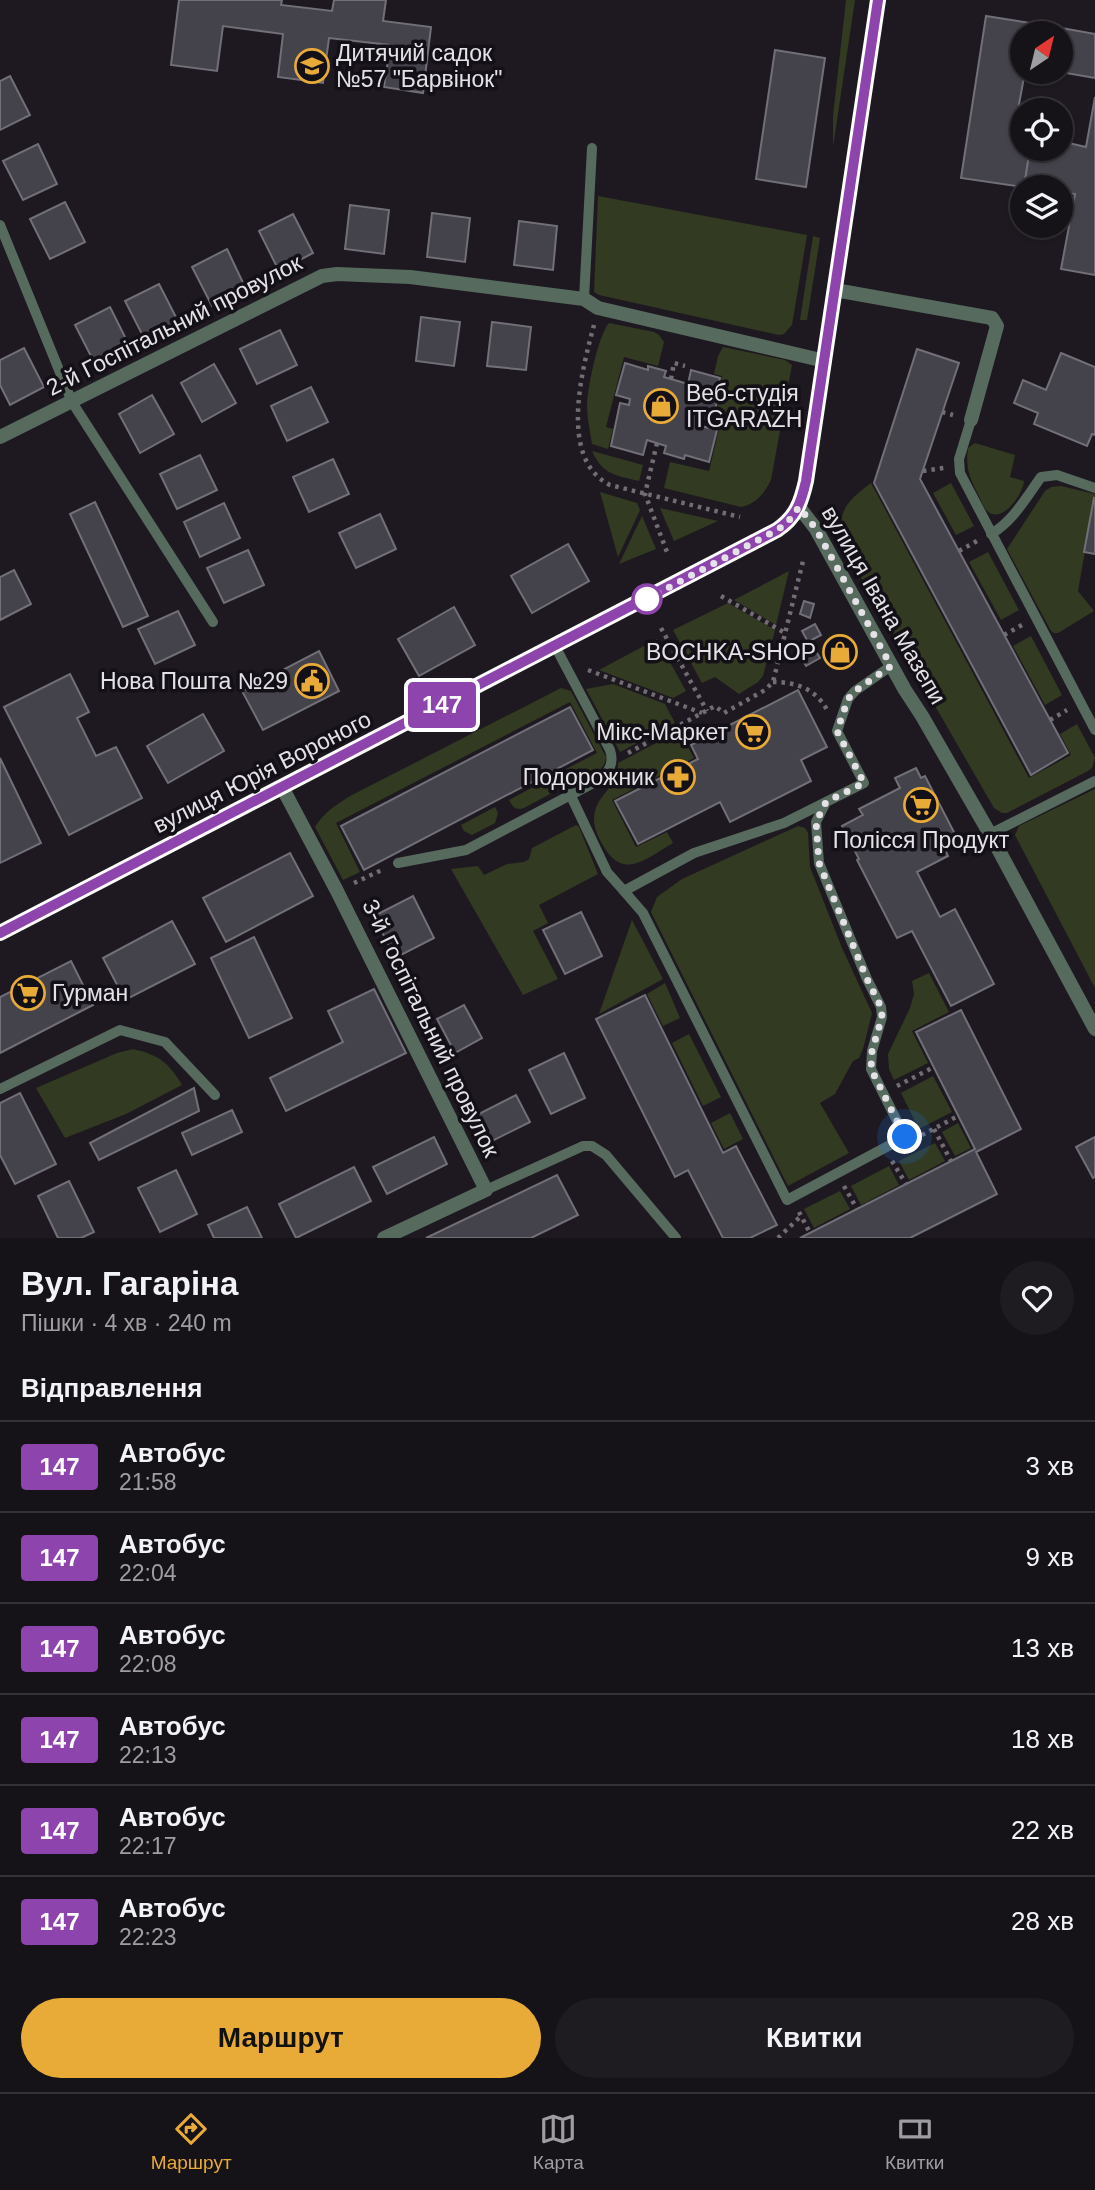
<!DOCTYPE html>
<html lang="uk">
<head>
<meta charset="utf-8">
<style>
  :root { --surface:#161318; --page:#1f1c21; --text:#f1f3f6; --muted:#9e9ea2; --line:#353237; --accent:#e9ab38 }
  body { margin:0; font-family:Helvetica,sans-serif; background:var(--page); color:var(--text); height:100vh; display:flex; flex-direction:column; font-size:26px; white-space:nowrap }
  * { box-sizing:border-box; margin:0 }
  p { font-size:23px; color:var(--muted) }
  .icon { flex:none; width:38px; height:38px; fill:none; stroke:currentColor; stroke-width:2; stroke-linecap:round; stroke-linejoin:round }
  .map { position:relative; height:1238px; overflow:hidden }
  .drawer { display:flex; flex-direction:column; background:var(--surface); flex:1 }
  .drawer>* { flex:none }
  .badge { padding:0 14px; border-radius:5px; font-size:24px; line-height:46px }
  .needle { width:46px; rotate:35deg }
  .controls { position:absolute; left:1010px; top:21px; display:grid; gap:14px }
  .controls a { display:grid; place-items:center; width:63px; height:63px; border-radius:50%; background:var(--surface); box-shadow:0 2px 5px #0004,0 0 0 2px var(--line); font-size:35px }
  .you { position:absolute; width:35px; height:35px; margin:-18px; border:5px solid #fff; border-radius:50%; background:#1a73e8; box-shadow:0 0 0 10px #1a73e833 }
  .map>.badge { position:absolute; translate:-50% -50%; box-shadow:0 0 0 4px #fff }
  h2 { padding:0 21px; font-size:26px; line-height:63px }
  .round { display:grid; place-items:center; flex:none; width:74px; height:74px; border-radius:37px; background:var(--page) }
  .headline { display:flex; align-items:center; justify-content:space-between; height:119px; padding:0 21px }
  h1 { font-size:33px; font-weight:600; line-height:52px }
  .cta { display:flex; gap:14px; margin-top:auto; padding:14px 21px }
  .cta a { flex:1; height:80px; border-radius:42px; background:var(--accent); color:#111; font-size:28px; font-weight:600; line-height:80px; text-align:center }
  .cta a+a { background:var(--page); color:var(--text) }
  ul { padding:0; list-style:none }
  li { display:flex; align-items:center; gap:21px; height:91px; padding:0 21px; border-top:2px solid var(--line) }
  li div { flex:1 }
  li b { display:block; font-size:26px }
  li em { font-style:normal }
  li .badge { min-width:77px; font-weight:700; text-align:center }
  .tabs { display:flex; justify-content:space-around; align-items:center; height:98px; border-top:2px solid var(--line); background:var(--surface); font-size:19px; color:var(--muted) }
  .tabs a { display:grid; justify-items:center; gap:4px }
  .tabs .selected { color:var(--accent) }
  .map>svg:first-child { display:block }
  .green { fill:#323a21 }
  .building { fill:#44424b; stroke:#716f78; stroke-width:2 }
  .lines { fill:none; stroke-linecap:round; stroke-linejoin:round }
  .path { stroke:#716d73; stroke-width:4.5; stroke-dasharray:3.5 5; stroke-linecap:butt }
  .service { stroke:#576a5e; stroke-width:10 }
  .minor { stroke:#576a5e; stroke-width:14 }
  .secondary { stroke:#799785; stroke-width:14 }
  .line-casing { stroke:#fff; stroke-width:16 }
  .line { stroke:#8e44ad; stroke-width:10 }
  .walk { stroke:#e5e2e7; stroke-width:7; stroke-dasharray:0 12.6 }
  .stop-dot { fill:#fff; stroke:#8e44ad; stroke-width:3.5 }
  .labels { text-anchor:middle; stroke-width:7; stroke-linejoin:round; paint-order:stroke }
  .poi-label { font-size:23px; fill:#e5e2e7; stroke:#141017; text-anchor:end }
  .street-label { font-size:23px; fill:#e5e2e7; stroke:#141017 }
</style>
</head>
<body>
<div class="map">
<svg width="1095" height="1238" viewBox="0 0 1095 1238">
  <rect width="100%" height="100%" fill="#1e1920"/>
  <g class="green">
    <path d="M846 0H855L833 147V116Z"/>
    <path d="M598 196 807 235 792 325 784 334 779 335 599 295 594 292Z"/>
    <path d="M813 236 820 238 807 320H800Z"/>
    <path d="M609 323 654 332 659 335 664 342 658 366 624 357 606 427 613 429 608 449 592 444C590 431 587 417 587 404 588 386 598 336 609 323Z"/>
    <path d="M723 347 785 360 792 365 771 480C764 494 756 504 741 507L664 488 670 462 709 471 719 429 712 426 719 401 716 399 722 376 714 374 718 356Z"/>
    <path d="M975 443 1015 455 1010 477 1024 481C1023 494 1002 525 987 511 983 507 981 500 979 496 970 479 965 467 968 448Z"/>
    <path d="M592 451 643 465 639 481C615 475 603 475 592 451Z"/>
    <path d="M871 483 1029 778 1071 755 1060 734 1077 724 1095 758 1092 768 1088 771 1007 813H1002L994 808 841 543C838 510 846 502 871 483Z"/>
    <path d="M951 483 974 526 956 535 933 493Z"/>
    <path d="M1061 486 1095 494 1078 591 1094 611 1058 633H1054L1051 631 1007 549 1045 491 1051 487Z"/>
    <path d="M600 492 637 503 640 510 618 557Z"/>
    <path d="M660 508 718 521 674 541Z"/>
    <path d="M642 516 656 549 619 564Z"/>
    <path d="M988 552 1019 610 1001 620 969 562Z"/>
    <path d="M789 571 776 625 734 600Z"/>
    <path d="M728 603 775 630 763 676 758 682 739 694 715 677 702 683 673 630Z"/>
    <path d="M1031 636 1062 695 1045 705 1013 646Z"/>
    <path d="M657 639 686 691 673 698 599 670Z"/>
    <path d="M613 684 665 704 675 723 620 752 586 689Z"/>
    <path d="M561 688 571 691 606 757C605 772 589 776 577 782L571 779 566 769 597 753 570 702 336 823 360 872 343 880 315 827C324 812 337 804 352 795Z"/>
    <path d="M679 731 694 758 612 800 636 847 667 832 673 843C644 860 622 882 601 842 596 833 592 822 595 811 601 791 619 786 618 763Z"/>
    <path d="M552 777 556 786 552 793 524 808C515 811 513 807 509 800Z"/>
    <path d="M1095 789V988L1015 835 1019 826Z"/>
    <path d="M495 807 498 813 495 823 472 835 464 831 461 825Z"/>
    <path d="M576 825 579 827 598 874 539 905 548 923 533 931 558 979 523 995 451 869 478 866 484 875 507 864 524 862 529 859 532 848Z"/>
    <path d="M798 826 805 828 808 833 810 867 842 948 872 1013 863 1049 859 1058 853 1061 835 1094 820 1103 849 1153 788 1186 651 912 657 897 682 879Z"/>
    <path d="M632 920 663 979 599 1014Z"/>
    <path d="M929 973 949 1012 912 1031 928 1063 894 1080 889 1069 888 1054 910 1008 914 994 912 981Z"/>
    <path d="M665 983 680 1018 663 1026 647 994Z"/>
    <path d="M689 1034 721 1097 703 1106 672 1043Z"/>
    <path d="M133 1049C159 1055 168 1062 182 1085L126 1114 65 1138 36 1088 117 1053Z"/>
    <path d="M933 1076 952 1112 919 1129 901 1093Z"/>
    <path d="M730 1113 743 1139 724 1149 711 1123Z"/>
    <path d="M958 1123 971 1148 955 1156 942 1132Z"/>
    <path d="M935 1143 945 1161 909 1180 899 1161Z"/>
    <path d="M889 1166 899 1185 861 1205 851 1186Z"/>
    <path d="M840 1191 850 1209 814 1228 804 1209Z"/>
  </g>
  <g class="building">
    <path d="M179 0H282L281 5 332 11 334 0H386L383 21 431 27 423 93 384 87 390 45 329 38 323 83 278 77 283 34 223 26 217 71 171 65Z"/>
    <path d="M986 16 1056 27 1055 33H1022V72H1025L1014 131 1022 133V149H1030L1024 187 961 178Z"/>
    <path d="M1056 27 1095 34V78L1060 72V33H1055Z"/>
    <path d="M775 50 825 58 806 187 756 179Z"/>
    <path d="M10 76 30 115 0 130V81Z"/>
    <path d="M1095 97V275L1061 269 1075 194 1060 192V187H1024L1030 149H1060V141L1086 147Z"/>
    <path d="M38 144 57 184 23 200 3 161Z"/>
    <path d="M65 202 85 242 50 259 30 219Z"/>
    <path d="M350 205 389 210 384 254 345 249Z"/>
    <path d="M432 213 470 218 465 262 427 257Z"/>
    <path d="M293 214 313 253 279 271 259 231Z"/>
    <path d="M519 221 557 226 553 270 514 265Z"/>
    <path d="M227 249 246 289 212 306 192 267Z"/>
    <path d="M159 284 179 323 145 340 125 301Z"/>
    <path d="M110 307 130 347 95 364 75 325Z"/>
    <path d="M421 317 460 322 454 366 416 361Z"/>
    <path d="M492 322 531 327 526 370 487 366Z"/>
    <path d="M280 330 297 365 257 384 240 349Z"/>
    <path d="M24 348 44 387 10 405 0 385V360Z"/>
    <path d="M917 349 959 363 920 479 1068 753 1031 775 874 483Z"/>
    <path d="M1061 353 1095 367V435L1092 434 1087 446 1034 424 1038 413 1014 403 1023 380 1046 390Z"/>
    <path d="M625 363 648 370V366L666 371 664 377 688 384 691 370 720 378 714 401 717 402 712 420 704 418 701 426 717 430 709 462 685 455 684 459 664 453 666 446 647 440 643 455 611 446 620 403 629 405 630 399 616 395Z"/>
    <path d="M214 364 236 403 202 422 181 383Z"/>
    <path d="M311 387 328 422 287 441 271 406Z"/>
    <path d="M152 395 174 434 140 453 119 414Z"/>
    <path d="M200 455 217 490 177 509 160 474Z"/>
    <path d="M333 459 349 494 309 512 293 477Z"/>
    <path d="M1094 498 1095 499V554L1084 552Z"/>
    <path d="M95 502 148 616 123 627 70 514Z"/>
    <path d="M224 503 240 538 200 557 184 522Z"/>
    <path d="M380 514 396 549 356 568 339 533Z"/>
    <path d="M568 544 589 581 532 613 511 576Z"/>
    <path d="M248 550 264 585 224 603 207 568Z"/>
    <path d="M14 570 31 604 0 620V577Z"/>
    <path d="M804 601 814 604 810 618 800 614Z"/>
    <path d="M454 607 475 645 419 676 398 639Z"/>
    <path d="M178 611 195 645 155 664 138 629Z"/>
    <path d="M815 624 821 635 808 642 802 631Z"/>
    <path d="M839 639 850 660 841 665 830 643Z"/>
    <path d="M812 645 820 658 806 666 798 652Z"/>
    <path d="M319 651 339 691 263 730 242 691Z"/>
    <path d="M70 674 89 712 77 718 96 756 116 747 142 798 69 835 4 707Z"/>
    <path d="M798 690 827 747 801 760 811 781 730 822 720 802 638 844 615 801 698 759 691 745Z"/>
    <path d="M570 707 593 750 364 870 341 826Z"/>
    <path d="M203 714 224 751 168 783 147 746Z"/>
    <path d="M0 758 41 843 0 863Z"/>
    <path d="M916 768 921 778 925 776 956 836 942 843 948 856 917 872 940 917 955 909 994 984 951 1006 912 931 897 938 857 860 859 859 842 826 863 815 859 809 900 788 895 778Z"/>
    <path d="M290 853 313 896 226 942 203 898Z"/>
    <path d="M413 896 434 938 395 958 374 916Z"/>
    <path d="M581 912 602 956 565 974 543 930Z"/>
    <path d="M172 921 195 964 125 1000 103 958Z"/>
    <path d="M254 937 292 1018 249 1038 211 958Z"/>
    <path d="M71 961 93 1005 0 1053V997Z"/>
    <path d="M374 989 406 1053 286 1111 270 1078 343 1042 328 1011Z"/>
    <path d="M645 995 723 1153 736 1146 777 1225 750 1238H723L688 1170 675 1177 596 1019Z"/>
    <path d="M464 1005 482 1038 455 1053 437 1019Z"/>
    <path d="M961 1010 1021 1129 976 1152 997 1194 910 1238H800L975 1149 916 1032Z"/>
    <path d="M564 1053 585 1098 551 1114 529 1070Z"/>
    <path d="M194 1088 199 1111 99 1160 90 1143Z"/>
    <path d="M20 1093 56 1164 15 1184 0 1155V1103Z"/>
    <path d="M516 1095 530 1122 482 1146 469 1119Z"/>
    <path d="M232 1110 242 1132 192 1155 182 1133Z"/>
    <path d="M434 1137 447 1164 387 1194 373 1167Z"/>
    <path d="M1095 1137V1177L1093 1178 1076 1147Z"/>
    <path d="M354 1167 371 1201 296 1238 279 1204Z"/>
    <path d="M176 1170 197 1214 160 1232 138 1188Z"/>
    <path d="M557 1175 578 1215 531 1238H426Z"/>
    <path d="M69 1181 94 1232 81 1238H58L38 1196Z"/>
    <path d="M247 1207 262 1238H214L208 1225Z"/>
  </g>
  <g class="lines">
    <g class="path">
      <path d="M594 325C582 370 558 459 610 485L740 517"/>
      <path d="M671 379 674 363 685 366"/>
      <path d="M942 412 953 415"/>
      <path d="M657 443 645 494 667 552"/>
      <path d="M923 471 944 468"/>
      <path d="M959 551 977 541"/>
      <path d="M721 596 785 633"/>
      <path d="M661 628 707 711"/>
      <path d="M1004 635 1022 625"/>
      <path d="M588 670 702 713"/>
      <path d="M773 682C796 682 816 689 827 710"/>
      <path d="M1050 720 1067 710"/>
      <path d="M628 753 715 706 724 713 765 690 773 682 804 557"/>
      <path d="M354 883 384 869"/>
      <path d="M897 1086 934 1067"/>
      <path d="M934 1129 951 1161"/>
      <path d="M922 1135 958 1116"/>
      <path d="M892 1161 906 1184"/>
      <path d="M844 1186 857 1209"/>
      <path d="M799 1212 810 1233"/>
      <path d="M778 1238 801 1216"/>
    </g>
    <g class="service">
      <path d="M0 225 72 402 213 622"/>
      <path d="M584 299 592 148"/>
      <path d="M971 420 959 459 960 473 1095 730"/>
      <path d="M991 534C1013 521 1026 498 1041 477L1057 475 1095 488"/>
      <path d="M570 794 607 872 624 891"/>
      <path d="M826 802 784 823 694 853 624 891 643 913 787 1200 905 1137 871 1069 872 1051 882 1017 881 1007 867 979 819 863 816 822 826 802 864 783 837 731 848 699 855 691 891 666"/>
      <path d="M990 834 1095 781"/>
      <path d="M398 863 466 850 601 779C610 770 614 762 610 750L555 646"/>
      <path d="M0 1089 120 1030 165 1042 215 1095"/>
      <path d="M486 1190 583 1146H592L606 1155 676 1238"/>
    </g>
    <g class="minor">
      <path d="M835 290 992 318 997 326 971 420"/>
      <path d="M0 437 322 276 337 274 410 277 584 299 598 308 825 361"/>
      <path d="M799 507 816 529 905 690 922 716 990 834 1095 1029"/>
      <path d="M282 787 337 891 486 1190 384 1238"/>
    </g>
    <path class="secondary" d="M0 933 777 530C796 517 801 503 806 481L878 0"/>
  </g>
  <g class="lines">
    <g class="line-casing">
      <path id="line" d="M0 933 777 530C796 517 801 503 806 481L878 0"/>
    </g>
    <use href="#line" class="line"/>
    <path class="walk" d="M647 599 777 530 787 523 799 507 816 529 891 666 855 691 848 699 837 731 864 783 826 802 816 822 819 863 867 979 881 1007 882 1017 872 1051 871 1069 905 1137"/>
  </g>
  <defs>
    <g id="school-ring" transform="scale(1.75)"><circle r="9.5" fill="#141017" stroke="#e9ab38" stroke-width="1.5"/><path d="M0-5L7-2L0 1L-7-2ZM-4 1L0 2.5L4 1V4Q0 6-4 4Z" fill="#e9ab38"/></g>
    <g id="shop-ring" transform="scale(1.75)"><circle r="9.5" fill="#141017" stroke="#e9ab38" stroke-width="1.5"/><path d="M-5-2.5h2.3a2.7 3.5 0 0 1 5.4 0H5L5.5 6h-11ZM-1.5-2.5h3a1.5 2.3 0 0 0-3 0Z" fill="#e9ab38"/></g>
    <g id="civic-ring" transform="scale(1.75)"><circle r="9.5" fill="#141017" stroke="#e9ab38" stroke-width="1.5"/><path d="M-.6-6.5H3V-4.5H.6V-3L4-1V1h2V6H-6V1h2V-1L-.6-3ZM-1.2 2.5V6h2.4V2.5Z" fill="#e9ab38"/></g>
    <g id="supermarket-ring" transform="scale(1.75)"><circle r="9.5" fill="#141017" stroke="#e9ab38" stroke-width="1.5"/><path d="M-6-5.5h2.5l.6 2H6L4.5 2H-2.5L-4.4-4H-6ZM-1.5 3.2a1.3 1.3 0 1 0 .1 0ZM3 3.2a1.3 1.3 0 1 0 .1 0Z" fill="#e9ab38"/></g>
    <g id="pharmacy-ring" transform="scale(1.75)"><circle r="9.5" fill="#141017" stroke="#e9ab38" stroke-width="1.5"/><path d="M-2-6h4v4h4v4h-4v4h-4v-4h-4v-4h4Z" fill="#e9ab38"/></g>
  </defs>
  <g fill-rule="evenodd">
    <use href="#school-ring" x="312" y="66"/>
    <use href="#shop-ring" x="661" y="406"/>
    <use href="#shop-ring" x="840" y="652"/>
    <use href="#civic-ring" x="312" y="681"/>
    <use href="#supermarket-ring" x="753" y="732"/>
    <use href="#pharmacy-ring" x="678" y="777"/>
    <use href="#supermarket-ring" x="921" y="805"/>
    <use href="#supermarket-ring" x="28" y="993"/>
  </g>
  <circle class="stop-dot" cx="647" cy="599" r="14"/>
  <g class="labels">
    <g class="poi-label">
      <text x="336" y="61" text-anchor="start">Дитячий садок<tspan x="336" dy="26">№57 "Барвінок"</tspan></text>
      <text x="686" y="401" text-anchor="start">Веб-студія<tspan x="686" dy="26">ITGARAZH</tspan></text>
      <text x="816" y="660">BOCHKA-SHOP</text>
      <text x="288" y="689">Нова Пошта №29</text>
      <text x="728" y="740">Мікс-Маркет</text>
      <text x="654" y="785">Подорожник</text>
      <text x="921" y="848" text-anchor="middle">Полісся Продукт</text>
      <text x="52" y="1001" text-anchor="start">Гурман</text>
    </g>
    <g class="street-label">
      <text transform="translate(174 325) rotate(-27)" y="8">2-й Госпітальний провулок</text>
      <text transform="translate(884 605) rotate(60)" y="8">вулиця Івана Мазепи</text>
      <text transform="translate(262 772) rotate(-27)" y="8">вулиця Юрія Вороного</text>
      <text transform="translate(431 1028) rotate(64)" y="8">3-й Госпітальний провулок</text>
    </g>
  </g>
</svg>
<div class="controls">
<a><svg class="needle" viewBox="-14 -14 28 28"><path d="M0-13l5 13h-10z" fill="#e53935"/><path d="M0 13l5-13h-10z" fill="#9e9ea2"/></svg></a>
<a><svg class="icon" aria-label="locate" viewBox="0 0 24 24"><circle cx="12" cy="12" r="6"/><path d="M12 2v4M12 18v4M2 12h4M18 12h4"/></svg></a>
<a><svg class="icon" aria-label="layers" viewBox="0 0 24 24"><path d="M12 4l9 5-9 5-9-5zM3 14l9 5 9-5"/></svg></a>
</div>
<div class="you" style="left:905px;top:1137px"></div>
<b class="badge" style="left:442px;top:705px;background:#8e44ad;color:#fff">147</b>
</div>
<section class="drawer">
<div class="headline"><div><h1>Вул. Гагаріна</h1><p>Пішки · 4 хв · 240 m</p></div><a class="round"><svg class="icon" aria-label="heart" viewBox="0 0 24 24"><path d="M12 20l-8-8c-3-5 5-10 8-4 3-6 11-1 8 4z"/></svg></a></div>
<h2>Відправлення</h2>
<ul>
<li><span class="badge" style="background:#8e44ad;color:#fff">147</span><div><b>Автобус</b><p>21:58</p></div><em>3 хв</em></li>
<li><span class="badge" style="background:#8e44ad;color:#fff">147</span><div><b>Автобус</b><p>22:04</p></div><em>9 хв</em></li>
<li><span class="badge" style="background:#8e44ad;color:#fff">147</span><div><b>Автобус</b><p>22:08</p></div><em>13 хв</em></li>
<li><span class="badge" style="background:#8e44ad;color:#fff">147</span><div><b>Автобус</b><p>22:13</p></div><em>18 хв</em></li>
<li><span class="badge" style="background:#8e44ad;color:#fff">147</span><div><b>Автобус</b><p>22:17</p></div><em>22 хв</em></li>
<li><span class="badge" style="background:#8e44ad;color:#fff">147</span><div><b>Автобус</b><p>22:23</p></div><em>28 хв</em></li>
</ul>
<div class="cta"><a>Маршрут</a><a>Квитки</a></div>
</section>
<nav class="tabs">
<a class="selected"><svg class="icon" aria-label="directions" viewBox="0 0 24 24"><path d="M12 3l9 9-9 9-9-9zM9 14v-3h6M13 9l2 2-2 2"/></svg>Маршрут</a>
<a><svg class="icon" aria-label="map" viewBox="0 0 24 24"><path d="M3 6l6-2 6 2 6-2v14l-6 2-6-2-6 2zM9 4v14M15 6v14"/></svg>Карта</a>
<a><svg class="icon" aria-label="tickets" viewBox="0 0 24 24"><path d="M3 7h18v10H3zM15 7v10"/></svg>Квитки</a>
</nav>
</body>
</html>
